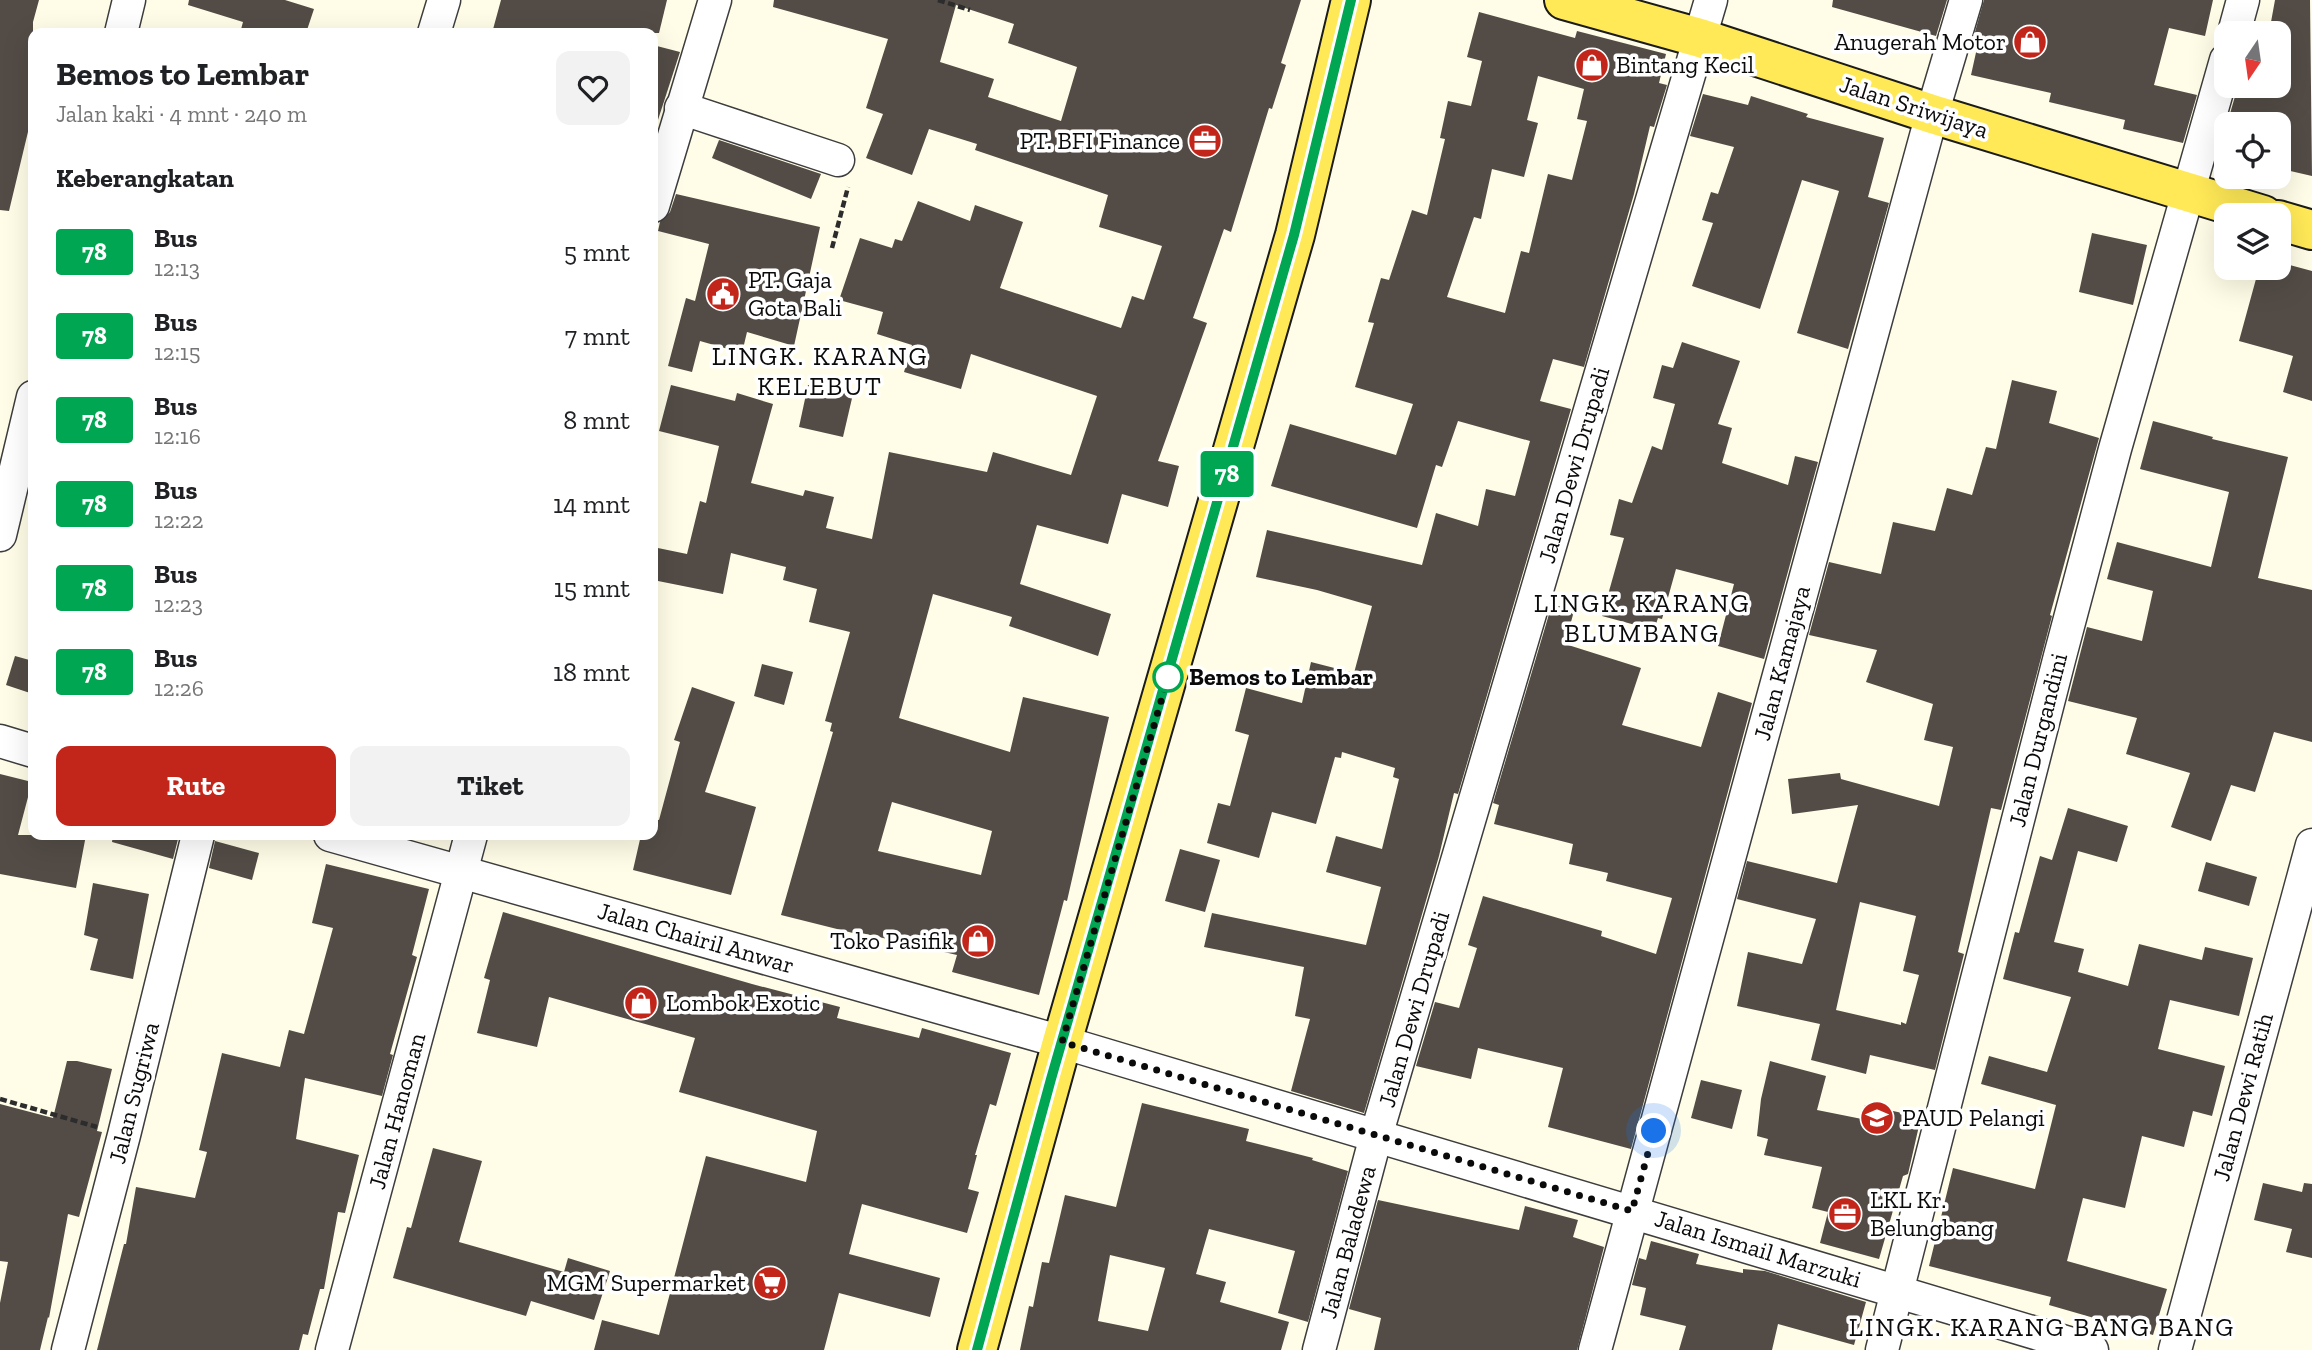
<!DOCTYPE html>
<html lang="id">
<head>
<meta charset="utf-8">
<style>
  :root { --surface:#fff; --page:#f2f2f2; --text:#202124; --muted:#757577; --accent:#c2251a }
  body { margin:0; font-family:"Zilla Slab",serif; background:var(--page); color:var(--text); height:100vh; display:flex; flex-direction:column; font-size:26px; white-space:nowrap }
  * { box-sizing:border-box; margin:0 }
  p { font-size:23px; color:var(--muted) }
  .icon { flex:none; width:38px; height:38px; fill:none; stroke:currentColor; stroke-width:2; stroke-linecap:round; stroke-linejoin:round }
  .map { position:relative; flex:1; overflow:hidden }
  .details { position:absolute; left:28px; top:28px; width:630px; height:812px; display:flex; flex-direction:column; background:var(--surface); border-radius:14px; box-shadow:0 7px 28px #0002 }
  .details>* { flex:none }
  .badge { padding:0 14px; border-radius:5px; font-size:24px; line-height:46px }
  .needle { width:46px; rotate:193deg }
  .buttons { position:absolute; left:2214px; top:21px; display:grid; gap:14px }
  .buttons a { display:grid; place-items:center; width:77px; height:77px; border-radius:14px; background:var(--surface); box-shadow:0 7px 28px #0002; font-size:35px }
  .you { position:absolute; width:35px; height:35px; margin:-18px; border:5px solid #fff; border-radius:50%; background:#1a73e8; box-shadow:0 0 0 10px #1a73e833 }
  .map>.badge { position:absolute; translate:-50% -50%; box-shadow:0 0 0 4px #fff }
  h2 { padding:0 28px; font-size:26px; line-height:63px }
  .round { display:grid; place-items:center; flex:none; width:74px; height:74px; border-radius:14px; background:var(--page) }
  .headline { display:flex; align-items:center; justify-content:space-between; height:119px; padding:0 28px }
  h1 { font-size:33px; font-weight:700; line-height:52px }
  .primary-button { display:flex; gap:14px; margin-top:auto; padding:14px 28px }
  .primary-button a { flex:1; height:80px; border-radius:14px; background:var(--accent); color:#fff; font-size:28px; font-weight:700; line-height:80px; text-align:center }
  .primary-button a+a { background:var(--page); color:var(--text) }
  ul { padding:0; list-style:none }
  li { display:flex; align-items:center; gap:21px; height:84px; padding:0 28px }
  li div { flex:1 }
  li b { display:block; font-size:26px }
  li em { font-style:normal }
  li .badge { min-width:77px; font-weight:700; text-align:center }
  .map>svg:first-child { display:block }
  .building { fill:#534c46; fill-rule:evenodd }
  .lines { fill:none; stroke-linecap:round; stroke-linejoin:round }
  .minor-casing { stroke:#3d3d3d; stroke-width:35 }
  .major-casing { stroke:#1b1b1b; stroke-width:42 }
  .path { stroke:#2c2c2c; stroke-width:4.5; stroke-dasharray:7 3.5; stroke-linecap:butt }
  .minor { stroke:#fff; stroke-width:32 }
  .major { stroke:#ffe957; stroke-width:38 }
  .line-casing { stroke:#fff; stroke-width:16 }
  .line { stroke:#00a651; stroke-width:10 }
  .walk { stroke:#0a0a0a; stroke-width:7; stroke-dasharray:0 12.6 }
  .stop-dot { fill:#fff; stroke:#00a651; stroke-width:3.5 }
  .labels { text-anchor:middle; stroke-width:7; stroke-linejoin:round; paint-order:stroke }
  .poi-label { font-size:24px; fill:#0a0a0a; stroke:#fff; text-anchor:start }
  .street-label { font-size:24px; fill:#0a0a0a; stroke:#fff }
  .stop-label { font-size:24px; font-weight:bold; fill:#0a0a0a; stroke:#fff; text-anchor:start }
  .neighbourhood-label { font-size:26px; letter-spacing:2px; fill:#0a0a0a; stroke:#fff }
</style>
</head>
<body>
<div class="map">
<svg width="2312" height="1350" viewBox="0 0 2312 1350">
  <rect width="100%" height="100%" fill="#fffde7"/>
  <g class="building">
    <path d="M0 0H39L33 22V111L9 211 0 210Z"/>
    <path d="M189 0H285L314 9 306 33H240L243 22 188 5Z"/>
    <path d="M501 0H667L659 33H492Z"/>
    <path d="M774 0H1301L1281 63 1286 65 1272 109 1269 108 1231 232 1224 229 1193 318 1207 323 1158 461 1179 466 1168 507 1122 494 1108 544 1037 525 1020 584 1111 614 1098 656 1009 626 1012 617 933 594 899 718 1010 752 1023 697 1109 717 1067 901 1064 900 1039 995 952 972 957 955 857 932V934L781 915 833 732 830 731 832 723 825 721 850 632 809 622 817 589 783 580 786 567 731 553 723 594 653 580V547L687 554 700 501 706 503 719 446 659 431 671 385 735 401 737 393 773 404 751 483 803 496 805 490 834 497 826 528 872 539 889 452 987 472 993 452 1071 475 1097 396 971 354 961 389 904 372 912 345 877 334 883 312 839 300 860 238 892 248 895 239 902 241 918 201 970 221 975 205 1023 222 1000 288 1121 328 1132 296 1144 300 1162 246 1099 227 1108 195 975 150 977 144 929 129 912 175 866 158 883 114 866 108 888 39 773 7ZM956 5 1014 24 1008 43 1077 67 1061 121 988 97 994 79 940 62ZM892 802 992 831 981 875 878 851Z"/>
    <path d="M1833 0H1947L1936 36 1832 7Z"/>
    <path d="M1984 0H2213L2205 36 2169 28 2154 85 2197 95 2183 143 2123 129 2125 120 2049 102 2051 93 1971 75 1977 48 1971 46Z"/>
    <path d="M2275 0H2310L2312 176 2278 168V124H2227L2238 86H2278V33H2269Z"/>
    <path d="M1479 12 1575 38 1577 31 1666 54 1659 83 1667 85 1654 127 1650 126 1634 194 1584 367 1553 359 1540 401 1571 409 1458 794 1454 793 1439 856 1364 1113 1291 1091 1310 1019 1295 1016 1304 967 1204 947 1212 913 1366 945 1381 887 1326 872 1336 836 1382 849 1399 779 1393 777 1395 768 1342 752 1341 758 1335 757 1316 824 1272 812 1259 858 1207 843 1218 803 1230 806 1249 735 1235 731 1246 688 1302 703 1311 662 1354 673 1372 606 1317 590 1256 577 1267 530 1422 565 1436 513 1478 526 1486 489 1515 496 1530 441 1458 421 1442 467 1436 465 1417 528 1271 486 1290 424 1396 455 1413 404 1355 387 1374 323 1368 322 1381 278 1389 280 1412 210 1427 215 1445 139 1440 138 1448 101 1471 106 1482 61 1467 57ZM1538 76 1584 89 1577 119 1587 121 1572 180 1548 174 1529 253 1521 251 1505 313 1447 297 1474 217 1481 219 1492 169 1524 177 1538 123 1527 120Z"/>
    <path d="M653 45 680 52 656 126H653Z"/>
    <path d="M1703 94 1748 105 1751 96 1808 114 1806 117 1884 138 1868 197 1889 203 1848 349 1797 333 1839 191 1802 180 1760 309 1692 286 1713 223 1702 220 1711 192 1718 194 1734 147 1690 136Z"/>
    <path d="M719 140 821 174 811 199 712 158Z"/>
    <path d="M676 194 820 227 794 346 747 332 742 353 700 341 692 372 668 366 686 298 695 301 709 244 658 231 660 222 670 212Z"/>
    <path d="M2092 233 2147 245 2133 305 2079 292Z"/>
    <path d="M2278 262 2312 271V401L2283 392 2293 356 2239 341 2259 268H2278Z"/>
    <path d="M1682 342 1740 361 1718 424 1732 428 1722 463 1788 485 1795 456 1818 462 1764 659 1718 646 1734 584 1676 569 1662 619 1658 618 1654 630 1602 616 1624 538 1610 535 1619 499 1632 503 1652 446 1662 450 1675 404 1653 398 1662 365 1673 368Z"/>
    <path d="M2012 380 2057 391 2049 423 2099 438 2050 615 2052 616 2001 810 1991 808 1958 952 1964 954 1935 1070 1870 1055 1866 1074 1811 1060 1820 1024 1737 1006 1748 952 1802 964 1816 919 1737 899 1747 861 1837 883 1858 805 1792 814 1788 779 1840 773 1841 779 1939 806 1953 747 1924 740 1933 704 1866 682 1877 650 1809 635 1829 562 1881 574 1893 522 1935 531 1947 488 1972 495 1986 447 1996 449ZM1860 902 1916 916 1903 971 1919 975 1906 1024 1901 1022V1025L1836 1010Z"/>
    <path d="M808 385 853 394 843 437 799 427Z"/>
    <path d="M2153 421 2213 437 2212 439 2288 457 2258 578 2312 590V742L2274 732 2255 792 2231 785 2211 841 2171 827 2190 773 2126 754 2137 718 2068 701 2087 627 2142 641 2153 591 2107 579 2117 542 2211 567 2229 492 2140 469Z"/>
    <path d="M1552 604 1574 611 1565 644 1641 668 1622 725 1701 747 1718 692 1752 703 1631 1149 1548 1127 1563 1068 1478 1048 1471 1079 1416 1066 1435 1002 1459 1008 1477 948 1468 945 1483 896 1602 931 1601 936 1656 954 1672 898 1606 881 1608 873 1569 864 1573 844 1494 824 1499 805 1493 803Z"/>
    <path d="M15 656 33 661V694L6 685Z"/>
    <path d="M762 664 793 672 784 705 754 696Z"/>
    <path d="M692 687 735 702 705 792 756 807 731 895 633 870 641 835H653V819L659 820 680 742 674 740Z"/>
    <path d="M0 774 32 782 18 835H86L76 888 0 874Z"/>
    <path d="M2068 808 2128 826 2117 862 2078 851 2054 942 2084 949 2078 972 2128 986 2139 944 2202 960 2205 947 2253 958 2239 1016 2170 1000 2158 1049 2225 1066 2212 1116 2193 1111 2184 1147 2142 1136 2125 1208 2083 1198 2067 1261 2167 1289 2153 1335 2049 1305 2051 1297 1929 1266 1953 1168 2035 1189 2056 1105 1981 1084 1989 1056 2047 1072 2071 997 2003 979 2015 932 2019 933 2040 856 2052 860Z"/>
    <path d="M113 835H179L173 859 112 842Z"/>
    <path d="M215 841 259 853 252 880 209 868Z"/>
    <path d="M1180 849 1220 860 1205 912 1165 901Z"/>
    <path d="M2206 862 2257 877 2249 906 2198 891Z"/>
    <path d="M326 864 429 889 412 955 417 957 390 1054 393 1055 382 1096 305 1078 296 1139 359 1155 345 1213 338 1212 324 1289H320L308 1335 303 1334 299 1350H97L124 1244H126L136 1187 195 1198 207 1152 199 1150 222 1053 280 1067 289 1030 304 1034 333 928 312 923Z"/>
    <path d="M93 883 149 894 133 979 90 970 98 939 84 935Z"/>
    <path d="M503 912 752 984 840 1007 837 1018 919 1038 922 1028 1011 1053 996 1106 990 1104 975 1155H977L968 1189 979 1192 967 1233 862 1204 849 1254 940 1278 930 1317 839 1293 824 1350H594L602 1320 659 1335 706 1156 806 1182 817 1131 679 1092 695 1038 549 997 537 1047 477 1033 490 980 484 978Z"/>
    <path d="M67 1061H77L112 1069 97 1131 102 1132 79 1217 68 1214 49 1318 48 1317 40 1350H0V1303L8 1262 0 1261V1104L53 1118Z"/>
    <path d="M1770 1061 1826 1076 1817 1110 1862 1119 1865 1105 1921 1117 1908 1174 1903 1176 1879 1259 1820 1243 1828 1212 1812 1208 1822 1167 1764 1155 1768 1139 1757 1136 1761 1099Z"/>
    <path d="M1701 1080 1742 1090 1732 1129 1691 1118Z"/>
    <path d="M1142 1103 1249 1129 1246 1141 1313 1158 1312 1160 1348 1171 1308 1322 1278 1313 1295 1251 1209 1229 1196 1274 1226 1282 1220 1302 1289 1322 1281 1350H1020L1029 1306 1033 1307 1042 1262 1049 1263 1065 1195 1116 1207ZM1110 1255 1165 1268 1148 1331 1098 1321Z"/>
    <path d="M433 1148 482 1161 459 1242 564 1272 568 1258 610 1271 594 1320 531 1301 526 1316 393 1278 407 1227 411 1228Z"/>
    <path d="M2263 1183 2302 1192 2304 1183 2312 1184V1258L2286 1252 2292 1229 2254 1220Z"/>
    <path d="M1378 1200 1519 1230 1525 1206 1578 1220 1573 1237 1604 1247 1577 1350H1374L1381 1318 1349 1309Z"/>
    <path d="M1651 1241 1699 1254 1696 1264 1743 1273V1269L1765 1271 1866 1302 1854 1345 1778 1324 1772 1350H1679L1686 1326 1640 1315 1646 1288 1632 1285 1639 1258 1646 1260Z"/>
  </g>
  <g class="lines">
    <g class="minor-casing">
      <g id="minor">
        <path d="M121 33 129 0"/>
        <path d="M434 33 444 0"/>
        <path d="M2234 33 2243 0"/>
        <path d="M681 108 838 160"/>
        <path d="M653 206 715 0"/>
        <path d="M0 535 33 397"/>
        <path d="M0 741 33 751"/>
        <path d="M330 835 1062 1042 2092 1350"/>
        <path d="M68 1350 124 1135 198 835"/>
        <path d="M332 1350 471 835"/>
        <path d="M1319 1350 1376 1136 1711 0"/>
        <path d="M1595 1350 1932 114 1966 0"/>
        <path d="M1882 1350 2060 656 2115 449 2226 60"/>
        <path d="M2175 1350 2312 845"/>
      </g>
    </g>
    <g class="major-casing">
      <g id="major">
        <path d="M1564 0 1700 38 1932 114 2263 215"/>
        <path d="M2278 220 2312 230"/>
        <path d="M977 1350 1062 1042 1295 235 1351 0"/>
      </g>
    </g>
    <g class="path">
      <path d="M938 0 970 10"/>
      <path d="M832 248 848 187"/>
      <path d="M0 1099 97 1127"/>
    </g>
    <use href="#minor" class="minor"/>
    <use href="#major" class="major"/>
  </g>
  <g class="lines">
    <g class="line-casing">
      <path id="line" d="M977 1350 1051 1079 1294 235 1351 0"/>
    </g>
    <use href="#line" class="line"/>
    <path class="walk" d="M1168 677 1062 1042 1632 1211 1654 1131"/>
  </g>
  <defs>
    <g id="shop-disc" transform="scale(1.75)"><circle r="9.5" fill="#c2251a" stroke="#fff"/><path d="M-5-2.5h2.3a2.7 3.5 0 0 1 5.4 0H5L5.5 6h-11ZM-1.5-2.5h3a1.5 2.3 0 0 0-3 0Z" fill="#fff"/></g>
    <g id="office-disc" transform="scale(1.75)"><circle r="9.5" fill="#c2251a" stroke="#fff"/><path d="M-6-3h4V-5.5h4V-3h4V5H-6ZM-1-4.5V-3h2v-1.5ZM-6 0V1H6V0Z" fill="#fff"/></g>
    <g id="civic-disc" transform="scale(1.75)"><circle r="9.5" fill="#c2251a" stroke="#fff"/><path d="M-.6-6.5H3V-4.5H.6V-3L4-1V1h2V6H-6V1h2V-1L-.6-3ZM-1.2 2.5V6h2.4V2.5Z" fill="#fff"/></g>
    <g id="school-disc" transform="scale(1.75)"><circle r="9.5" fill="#c2251a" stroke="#fff"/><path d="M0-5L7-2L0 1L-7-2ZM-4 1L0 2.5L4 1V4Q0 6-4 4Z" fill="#fff"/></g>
    <g id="supermarket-disc" transform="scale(1.75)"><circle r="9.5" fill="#c2251a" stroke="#fff"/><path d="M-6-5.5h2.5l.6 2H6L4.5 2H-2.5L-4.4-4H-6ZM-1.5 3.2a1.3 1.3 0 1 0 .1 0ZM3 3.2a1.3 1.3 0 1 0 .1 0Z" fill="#fff"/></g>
  </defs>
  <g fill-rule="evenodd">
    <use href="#shop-disc" x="2030" y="42"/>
    <use href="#shop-disc" x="1592" y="65"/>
    <use href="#office-disc" x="1205" y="141"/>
    <use href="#civic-disc" x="723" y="294"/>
    <use href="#shop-disc" x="978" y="941"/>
    <use href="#shop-disc" x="641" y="1003"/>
    <use href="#school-disc" x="1877" y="1118"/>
    <use href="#office-disc" x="1845" y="1214"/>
    <use href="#supermarket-disc" x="770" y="1283"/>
  </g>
  <circle class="stop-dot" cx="1168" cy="677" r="14"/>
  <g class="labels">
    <g class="poi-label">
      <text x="2006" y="50" text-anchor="end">Anugerah Motor</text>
      <text x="1616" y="73">Bintang Kecil</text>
      <text x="1180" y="149" text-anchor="end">PT. BFI Finance</text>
      <text x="748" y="288">PT. Gaja<tspan x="748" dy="28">Gota Bali</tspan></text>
      <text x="954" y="949" text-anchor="end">Toko Pasifik</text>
      <text x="666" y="1011">Lombok Exotic</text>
      <text x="1902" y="1126">PAUD Pelangi</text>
      <text x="1870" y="1208">LKL Kr.<tspan x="1870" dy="28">Belungbang</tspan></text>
      <text x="746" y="1291" text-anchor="end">MGM Supermarket</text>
    </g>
    <g class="street-label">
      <text transform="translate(1914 107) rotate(18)" y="8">Jalan Sriwijaya</text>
      <text transform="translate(1574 465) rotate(-74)" y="8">Jalan Dewi Drupadi</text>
      <text transform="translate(1782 663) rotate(-75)" y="8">Jalan Kamajaya</text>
      <text transform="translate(2038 740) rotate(-76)" y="8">Jalan Durgandini</text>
      <text transform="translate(696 938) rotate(16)" y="8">Jalan Chairil Anwar</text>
      <text transform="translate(1414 1009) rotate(-74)" y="8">Jalan Dewi Drupadi</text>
      <text transform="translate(134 1093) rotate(-76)" y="8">Jalan Sugriwa</text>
      <text transform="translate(2243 1097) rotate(-75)" y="8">Jalan Dewi Ratih</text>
      <text transform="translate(397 1111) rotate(-75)" y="8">Jalan Hanoman</text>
      <text transform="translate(1348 1242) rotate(-75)" y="8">Jalan Baladewa</text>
      <text transform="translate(1758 1249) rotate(17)" y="8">Jalan Ismail Marzuki</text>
    </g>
    <g class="stop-label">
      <text x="1189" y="685">Bemos to Lembar</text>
    </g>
    <g class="neighbourhood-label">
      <text x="820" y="365">LINGK. KARANG<tspan x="820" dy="30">KELEBUT</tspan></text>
      <text x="1642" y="612">LINGK. KARANG<tspan x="1642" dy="30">BLUMBANG</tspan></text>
      <text x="2042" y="1336">LINGK. KARANG BANG BANG</text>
    </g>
  </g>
</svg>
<div class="buttons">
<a><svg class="needle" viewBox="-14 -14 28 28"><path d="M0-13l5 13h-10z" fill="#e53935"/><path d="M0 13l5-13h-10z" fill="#757577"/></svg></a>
<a><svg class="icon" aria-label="locate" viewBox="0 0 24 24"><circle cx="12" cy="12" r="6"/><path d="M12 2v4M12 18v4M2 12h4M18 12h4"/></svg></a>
<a><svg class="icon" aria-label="layers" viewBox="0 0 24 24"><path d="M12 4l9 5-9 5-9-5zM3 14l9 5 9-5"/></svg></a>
</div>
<div class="you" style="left:1654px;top:1131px"></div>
<b class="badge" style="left:1227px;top:474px;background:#00a651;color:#fff">78</b>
<section class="details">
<div class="headline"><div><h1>Bemos to Lembar</h1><p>Jalan kaki · 4 mnt · 240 m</p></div><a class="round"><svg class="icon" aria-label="heart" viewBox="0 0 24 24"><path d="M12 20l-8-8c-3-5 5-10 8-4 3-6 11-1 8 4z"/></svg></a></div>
<h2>Keberangkatan</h2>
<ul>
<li><span class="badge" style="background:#00a651;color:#fff">78</span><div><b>Bus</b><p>12:13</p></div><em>5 mnt</em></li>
<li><span class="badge" style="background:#00a651;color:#fff">78</span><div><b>Bus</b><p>12:15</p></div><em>7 mnt</em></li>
<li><span class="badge" style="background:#00a651;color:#fff">78</span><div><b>Bus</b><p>12:16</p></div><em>8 mnt</em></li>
<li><span class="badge" style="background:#00a651;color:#fff">78</span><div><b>Bus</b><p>12:22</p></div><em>14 mnt</em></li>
<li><span class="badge" style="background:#00a651;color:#fff">78</span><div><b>Bus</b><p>12:23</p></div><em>15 mnt</em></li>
<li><span class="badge" style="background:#00a651;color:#fff">78</span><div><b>Bus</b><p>12:26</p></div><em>18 mnt</em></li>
</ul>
<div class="primary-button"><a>Rute</a><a>Tiket</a></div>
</section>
</div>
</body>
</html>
